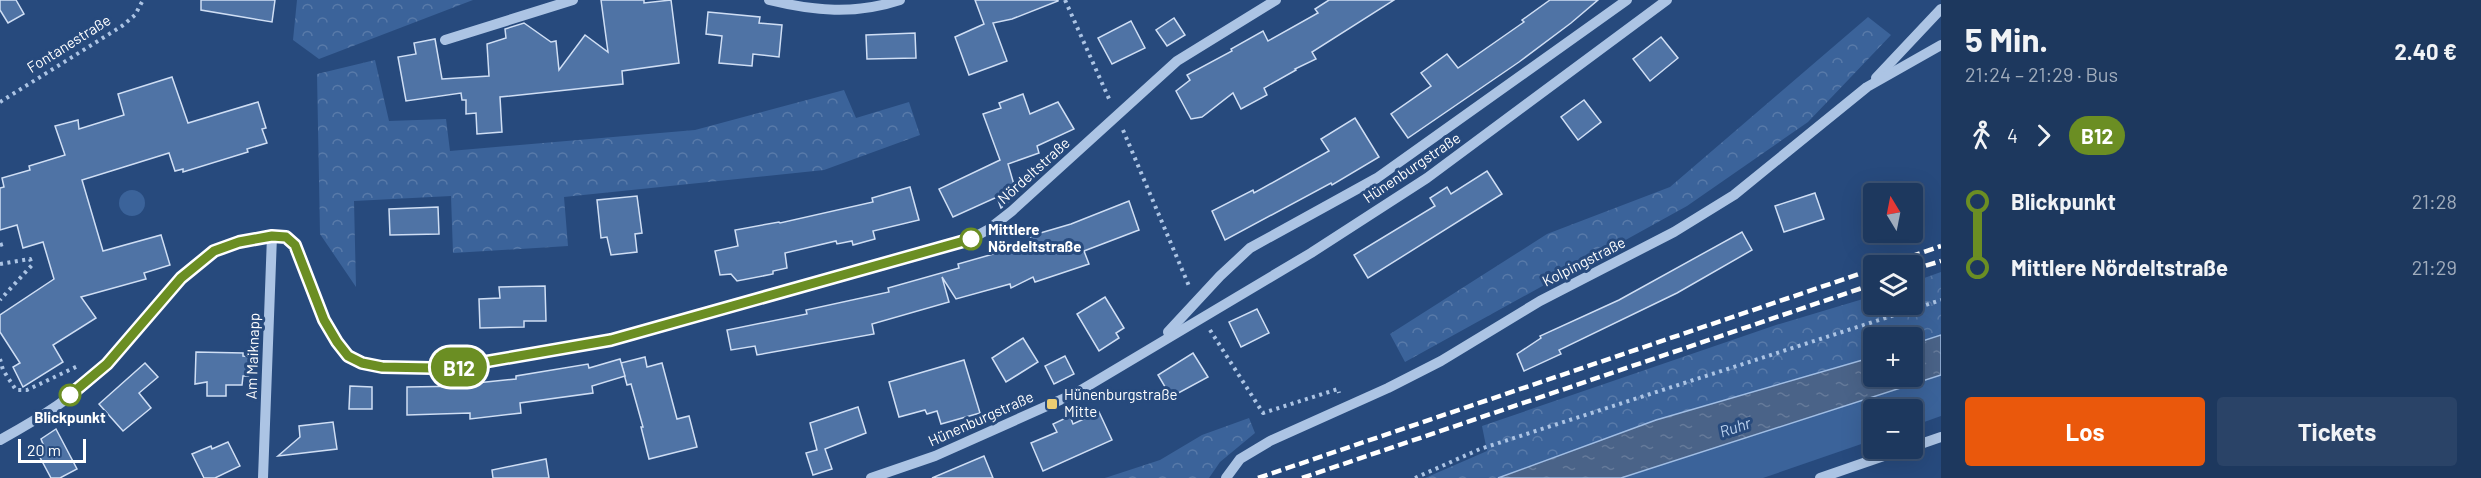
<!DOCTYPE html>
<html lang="de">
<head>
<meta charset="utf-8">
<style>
  :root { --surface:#1d385e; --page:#2a4367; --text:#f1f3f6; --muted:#a0acbc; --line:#3b5273; --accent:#ea580c }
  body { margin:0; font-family:Barlow,sans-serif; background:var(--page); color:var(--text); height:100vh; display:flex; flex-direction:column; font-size:22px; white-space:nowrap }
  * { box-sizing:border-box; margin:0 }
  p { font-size:20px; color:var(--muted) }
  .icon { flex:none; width:33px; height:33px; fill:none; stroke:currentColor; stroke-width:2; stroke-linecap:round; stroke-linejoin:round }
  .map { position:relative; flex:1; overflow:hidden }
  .drawer { display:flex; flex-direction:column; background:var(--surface); width:540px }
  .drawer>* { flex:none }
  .badge { padding:0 12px; border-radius:20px; font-size:21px; line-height:39px }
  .needle { width:39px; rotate:350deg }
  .tools { position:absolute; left:1863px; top:183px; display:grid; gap:12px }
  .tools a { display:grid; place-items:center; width:60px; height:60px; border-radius:6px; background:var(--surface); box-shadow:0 6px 24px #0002,0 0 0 2px var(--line); font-size:30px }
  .scale { position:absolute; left:18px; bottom:15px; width:68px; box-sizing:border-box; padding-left:6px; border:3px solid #fff; border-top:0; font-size:16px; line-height:21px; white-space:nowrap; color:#fff; -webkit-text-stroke:4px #274a7d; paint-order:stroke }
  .map>.badge { position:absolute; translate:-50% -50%; box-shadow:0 0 0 3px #fff }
  .legs { display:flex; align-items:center; gap:9px; height:66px; padding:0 24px; font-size:20px }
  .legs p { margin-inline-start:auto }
  .head { display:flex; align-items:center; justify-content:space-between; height:102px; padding:0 24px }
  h1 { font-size:33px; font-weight:700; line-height:45px }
  .primary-button { display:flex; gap:12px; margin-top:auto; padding:12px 24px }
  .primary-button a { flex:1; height:69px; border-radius:6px; background:var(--accent); color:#fff; font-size:24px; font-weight:700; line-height:69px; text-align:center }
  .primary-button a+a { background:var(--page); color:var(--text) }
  ul { padding:0 24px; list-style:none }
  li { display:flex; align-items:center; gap:21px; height:66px; font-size:22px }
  li i { display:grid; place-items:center; width:9px; height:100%; margin:0 8px; background:currentColor }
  li i::after { content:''; width:15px; height:15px; margin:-8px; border:4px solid; border-radius:50%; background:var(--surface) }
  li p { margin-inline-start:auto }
  li:first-child i { background:linear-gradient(#0000 50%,currentColor 0) }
  li:last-child i { background:linear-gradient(currentColor 50%,#0000 0) }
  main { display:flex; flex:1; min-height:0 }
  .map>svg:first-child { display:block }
  .grass { fill:#3b639a }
  .forest { fill:url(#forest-crowns) }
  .water { fill:url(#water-ripples); stroke:#a1bee5; stroke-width:1.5 }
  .building { fill:#4f73a5; stroke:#cfdef4; stroke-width:1.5 }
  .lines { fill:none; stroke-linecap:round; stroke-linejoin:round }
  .path { stroke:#acc4e4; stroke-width:4; stroke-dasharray:3 4.5; stroke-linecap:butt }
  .minor { stroke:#acc4e4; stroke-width:10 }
  .rail { stroke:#fff; stroke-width:4.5; stroke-dasharray:10 4.5; stroke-linecap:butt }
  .line-1-casing { stroke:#fff; stroke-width:14 }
  .line-1 { stroke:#6b8e23; stroke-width:9 }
  .stop-1-dot { fill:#fff; stroke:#6b8e23; stroke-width:3 }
  .poi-dot { fill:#eccd72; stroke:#274a7d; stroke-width:2 }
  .labels { text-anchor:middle; stroke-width:6; stroke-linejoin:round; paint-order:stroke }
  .street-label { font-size:15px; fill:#fff; stroke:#274a7d }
  .stop-label { font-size:15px; font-weight:bold; fill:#fff; stroke:#274a7d; text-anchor:start }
  .poi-label { font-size:15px; fill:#fff; stroke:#274a7d; text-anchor:start }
  .water-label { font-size:16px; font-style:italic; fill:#b7ceec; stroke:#274a7d }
</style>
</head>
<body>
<main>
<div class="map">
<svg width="1941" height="478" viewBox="0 0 1941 478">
  <defs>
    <pattern id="forest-crowns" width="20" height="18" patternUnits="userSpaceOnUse" patternTransform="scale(1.5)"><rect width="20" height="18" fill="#3b639a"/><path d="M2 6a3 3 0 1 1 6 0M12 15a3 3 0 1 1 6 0" fill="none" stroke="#587aa9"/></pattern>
    <pattern id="water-ripples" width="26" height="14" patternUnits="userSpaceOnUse" patternTransform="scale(1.5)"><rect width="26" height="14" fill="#4a6388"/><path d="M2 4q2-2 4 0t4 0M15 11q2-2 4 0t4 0" fill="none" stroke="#657a9a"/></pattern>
  </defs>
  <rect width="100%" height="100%" fill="#274a7d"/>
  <g class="grass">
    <circle cx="132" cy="203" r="13"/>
    <path d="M1941 375V416L1913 426 1912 410H1874L1873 440 1763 478H1621Z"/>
  </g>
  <g class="forest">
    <path d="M297 0H473L319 59 293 40Z"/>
    <path d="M1868 17 1891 35 1808 122 1687 206 1405 362 1390 334 1547 234 1670 187Z"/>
    <path d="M375 60 389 121 446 119 450 151 695 130 844 90 856 118 909 102 920 135 824 170 564 197 568 246 453 253 451 196 354 201 356 287 320 234 317 74Z"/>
    <path d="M1941 272V335L1913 344 1912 338H1874L1873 357 1656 420 1498 478H1425L1487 451 1482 426 1776 325 1873 296 1874 304H1912L1913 282Z"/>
    <path d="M1249 418 1255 433 1220 462 1209 478H1105L1160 460 1202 435Z"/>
  </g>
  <path class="water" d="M1941 335V375L1621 478H1498L1656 420 1873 357 1874 376H1912L1913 344Z"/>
  <g class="building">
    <path d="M0 0H16L24 14 8 23 0 10Z"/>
    <path d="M201 0H275L272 22 201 10Z"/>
    <path d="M601 0H644V3L671 0 679 63 622 71 623 84 500 97 502 132 477 134 476 113 466 114V100H462L461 93 406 101 398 57 416 54 414 43 435 39 442 79 489 76 487 44 506 38 505 29 524 23 551 42 556 41 559 70 585 35 608 52Z"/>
    <path d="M975 0H1058V1L1012 19 993 23 1007 61 969 75 955 37 984 24Z"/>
    <path d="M1329 0H1394L1312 52 1316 59 1295 69 1296 70 1264 88 1267 95 1241 109 1233 93 1202 117 1191 119 1176 91 1190 80 1187 75 1232 51 1231 49 1263 31 1268 41 1318 13 1315 9Z"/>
    <path d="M1550 0H1598L1571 23 1519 62 1408 138 1391 114 1431 86 1421 73 1447 54 1458 68 1524 22 1522 20Z"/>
    <path d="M708 12 760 17 759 23 782 25 779 57 753 54 752 66 719 63 722 36 706 34Z"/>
    <path d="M1174 18 1185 35 1167 46 1156 30Z"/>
    <path d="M1131 21 1145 48 1112 64 1098 38Z"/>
    <path d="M915 33 916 58 867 59 866 35Z"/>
    <path d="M1661 37 1678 58 1650 81 1633 59Z"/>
    <path d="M172 77 188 123 258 102 266 128 262 129 267 143 247 149 248 152 183 172V169L175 171 169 153 82 180 103 251 161 235 170 265 144 273 146 279 81 297 96 318 53 345 63 362 23 387 13 367 20 363 0 332V315L54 279 43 242 23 248 17 225 0 230V188L4 187 2 178 30 170 29 166 65 155 55 126 78 120 79 129 124 115 118 94Z"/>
    <path d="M1023 94 1030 114 1058 102 1074 129 1037 146 1039 153 1008 164 1017 195 1001 208 997 197 953 217 939 189 1000 160 983 114 1001 108 999 103Z"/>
    <path d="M1584 100 1601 122 1578 140 1561 117Z"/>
    <path d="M1355 118 1379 157 1332 185 1331 183 1225 240 1212 211 1253 190 1254 193 1329 151 1321 139Z"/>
    <path d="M1487 171 1502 194 1368 278 1354 255 1435 206 1430 198 1447 187 1451 194Z"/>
    <path d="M910 187 919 220 873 231 875 239 853 245 852 241 837 244 836 241 785 253 787 268 773 271V274L737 281 731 274 720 275 715 251 738 246 735 230 779 222 780 223 873 202 872 198Z"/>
    <path d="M1815 193 1824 219 1784 232 1775 206Z"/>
    <path d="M637 196 642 233 635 234 637 252 611 255 607 237 601 238 597 200Z"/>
    <path d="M1129 201 1139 230 1084 251 1089 264 1035 282 1033 277 1011 288 1010 284 956 299 942 277 949 302 872 324 874 334 757 355 755 346 731 350 727 330 807 314 806 310 889 292 888 288 959 268 958 264 1032 243 1030 236 1071 224Z"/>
    <path d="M438 207 439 234 390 235 389 209Z"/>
    <path d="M1742 232 1752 250 1677 293 1559 350 1561 354 1524 371 1517 354 1541 338 1540 336 1619 300Z"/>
    <path d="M545 286 546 321H524V327L480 328 479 299 500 298 499 287Z"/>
    <path d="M1105 297 1124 328 1116 333 1119 338 1099 351 1077 314Z"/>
    <path d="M1257 309 1269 333 1241 347 1229 322Z"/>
    <path d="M1023 338 1038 362 1006 382 992 358Z"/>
    <path d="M196 352 243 353V356L253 357 252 376H243L242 385H226V396H207V382L195 384Z"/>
    <path d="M1193 353 1208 377 1171 397 1158 375Z"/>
    <path d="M1065 356 1074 374 1054 384 1045 366Z"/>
    <path d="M645 357 647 367 662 363 677 419 689 416 697 447 649 459 641 427H643L631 384 627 385 621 363Z"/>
    <path d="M620 359 625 376 592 386 593 393 520 403 521 413 470 419V413L407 415V387L467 386V384L516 379V376L588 364 589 368Z"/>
    <path d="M964 360 980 413 941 424 937 411 927 414 925 410 899 417 889 382Z"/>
    <path d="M145 363 158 377 139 393 151 408 123 431 99 404Z"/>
    <path d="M350 386 372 387V409H349Z"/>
    <path d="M858 407 866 433 825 449 832 469 813 475 806 453 817 450 810 423Z"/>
    <path d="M1099 412 1112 440 1043 471 1031 443 1057 432 1053 424 1070 416 1073 424Z"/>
    <path d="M333 422 337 449 278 456 300 437 299 426Z"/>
    <path d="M56 429 77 469 60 478H51L35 448 43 444 41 439Z"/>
    <path d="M228 442 240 466 215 478H204L192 454 211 446 212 449Z"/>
    <path d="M984 456 993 478H932Z"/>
    <path d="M546 459 549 478H493L492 470Z"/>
  </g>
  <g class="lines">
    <g class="path">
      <path d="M1065 0 1110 101"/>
      <path d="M0 102 122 26 135 15 143 0"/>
      <path d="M1123 130 1189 286"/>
      <path d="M0 245 7 243"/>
      <path d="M0 264 30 259 32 265 0 300"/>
      <path d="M1210 330 1263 413 1338 389 1339 393"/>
      <path d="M0 359 3 370 16 390H27L80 365"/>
      <path d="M1415 478 1480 449 1941 300"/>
    </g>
    <g class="minor">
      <path d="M769 0C814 11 855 15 900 0"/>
      <path d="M445 40 573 0"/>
      <path d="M1876 78 1941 9"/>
      <path d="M1168 332 1220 276 1250 248 1377 178 1627 0"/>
      <path d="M0 440C38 419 78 395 108 363 139 330 176 271 215 251 234 241 260 236 282 236L295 245 324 319 343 350 361 363 395 368H419L461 366 611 340 971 239 989 229 1012 211 1177 61 1276 0"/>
      <path d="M1912 447 1941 437"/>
      <path d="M263 478 272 236"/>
      <path d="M871 478 935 456 1076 393 1311 253 1427 178 1667 0"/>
      <path d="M1226 478 1240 459 1270 441 1388 388 1441 361 1540 301 1674 232 1734 195 1867 87 1941 45"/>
      <path d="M1820 478 1907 448"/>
    </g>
    <g class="rail">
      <path d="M1883 266 1941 246"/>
      <path d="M1912 270 1941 261"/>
      <path d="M1258 478 1874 269"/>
      <path d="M1302 478 1874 284"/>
    </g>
  </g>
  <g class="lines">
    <g class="line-1-casing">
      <path id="line-1" d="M70 395 107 364 181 278 214 251 239 242 272 236 286 237 295 245 324 320 337 342 348 356 362 363 382 367 432 368 461 366 611 340 971 239"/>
    </g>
    <use href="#line-1" class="line-1"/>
  </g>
  <g class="stop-1-dot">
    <circle cx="971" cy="239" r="10"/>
    <circle cx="70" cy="395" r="10"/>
  </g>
  <rect class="poi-dot" x="1046" y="398" width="12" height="12" rx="3"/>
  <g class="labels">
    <g class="street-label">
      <text transform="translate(69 44) rotate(-32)" y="5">Fontanestraße</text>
      <text transform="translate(1412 168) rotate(-34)" y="5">Hünenburgstraße</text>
      <text transform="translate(1034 171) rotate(-42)" y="5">Nördeltstraße</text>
      <text transform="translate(1584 262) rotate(-27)" y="5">Kolpingstraße</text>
      <text transform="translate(253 356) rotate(-88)" y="5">Am Maiknapp</text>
      <text transform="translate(981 419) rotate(-24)" y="5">Hünenburgstraße</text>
    </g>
    <g class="stop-label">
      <text x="988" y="235">Mittlere<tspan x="988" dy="17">Nördeltstraße</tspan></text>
      <text x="70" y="423" text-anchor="middle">Blickpunkt</text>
    </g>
    <g class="poi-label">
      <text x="1064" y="400">Hünenburgstraße<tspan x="1064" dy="17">Mitte</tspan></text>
    </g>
    <g class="water-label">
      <text transform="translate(1735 427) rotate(-18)" y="6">Ruhr</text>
    </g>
  </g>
</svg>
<div class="tools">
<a><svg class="needle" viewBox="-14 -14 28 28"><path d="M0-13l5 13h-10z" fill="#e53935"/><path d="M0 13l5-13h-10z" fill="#a0acbc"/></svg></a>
<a><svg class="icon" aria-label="layers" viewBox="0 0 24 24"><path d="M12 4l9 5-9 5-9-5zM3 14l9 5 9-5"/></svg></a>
<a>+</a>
<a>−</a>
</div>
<div class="scale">20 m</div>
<b class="badge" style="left:459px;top:367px;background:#6b8e23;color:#fff">B12</b>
</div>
<section class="drawer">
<div class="head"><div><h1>5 Min.</h1><p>21:24 – 21:29 · Bus</p></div><b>2.40 €</b></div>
<div class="legs"><svg class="icon" aria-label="walk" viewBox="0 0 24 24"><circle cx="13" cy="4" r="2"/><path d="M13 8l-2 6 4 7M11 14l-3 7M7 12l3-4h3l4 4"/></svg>4<svg class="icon" aria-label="forward" viewBox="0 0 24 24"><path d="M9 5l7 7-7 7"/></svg><b class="badge" style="background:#6b8e23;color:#fff">B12</b></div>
<ul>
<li><i style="color:#6b8e23"></i><b>Blickpunkt</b><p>21:28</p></li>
<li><i style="color:#6b8e23"></i><b>Mittlere Nördeltstraße</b><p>21:29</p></li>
</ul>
<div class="primary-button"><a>Los</a><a>Tickets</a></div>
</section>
</main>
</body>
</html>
